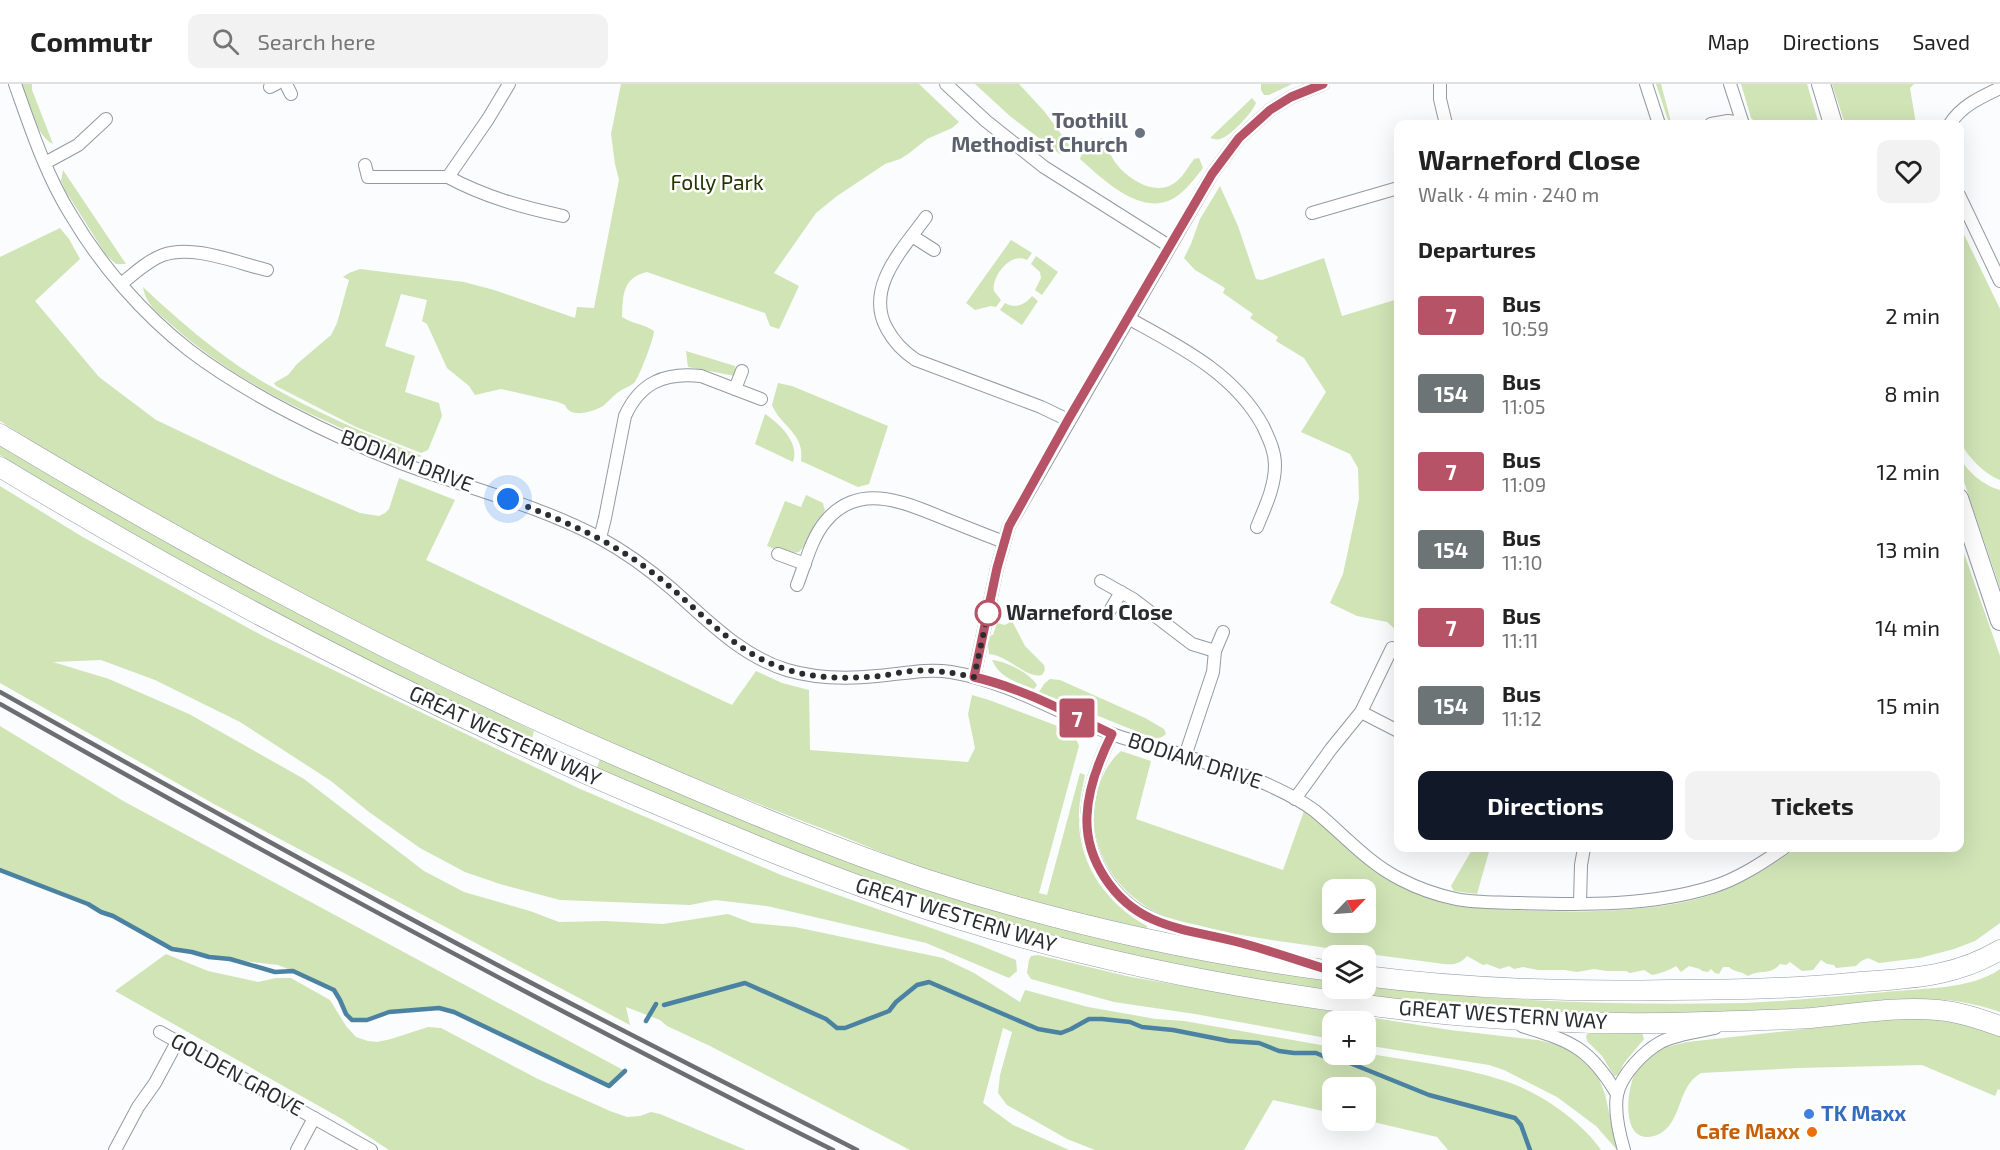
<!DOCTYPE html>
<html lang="en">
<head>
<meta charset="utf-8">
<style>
  :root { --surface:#fff; --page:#f2f2f2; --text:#222; --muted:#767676; --line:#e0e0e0; --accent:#111827 }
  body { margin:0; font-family:"Exo 2",sans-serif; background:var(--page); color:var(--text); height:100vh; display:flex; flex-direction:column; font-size:22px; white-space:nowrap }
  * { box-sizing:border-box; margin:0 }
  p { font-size:20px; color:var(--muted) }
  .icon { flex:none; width:33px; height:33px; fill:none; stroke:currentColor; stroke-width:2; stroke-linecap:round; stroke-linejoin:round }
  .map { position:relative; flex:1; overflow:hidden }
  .side { position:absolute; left:1394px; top:36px; width:570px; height:732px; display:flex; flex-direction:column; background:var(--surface); border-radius:12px; box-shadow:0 6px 24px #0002 }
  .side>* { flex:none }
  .badge { padding:0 12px; border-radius:4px; font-size:21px; line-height:39px }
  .needle { width:39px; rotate:65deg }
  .controls { position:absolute; left:1322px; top:795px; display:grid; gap:12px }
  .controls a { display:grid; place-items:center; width:54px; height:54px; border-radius:12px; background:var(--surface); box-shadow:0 6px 24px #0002; font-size:30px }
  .you { position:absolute; width:30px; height:30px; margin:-15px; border:4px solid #fff; border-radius:50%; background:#1a73e8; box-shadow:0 0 0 9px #1a73e833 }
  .map>.badge { position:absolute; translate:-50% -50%; box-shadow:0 0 0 3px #fff }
  h2 { padding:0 24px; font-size:22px; line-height:54px }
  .round { display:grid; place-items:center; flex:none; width:63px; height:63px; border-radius:12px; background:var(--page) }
  .head { display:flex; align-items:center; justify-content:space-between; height:102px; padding:0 24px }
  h1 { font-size:28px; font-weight:700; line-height:45px }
  .action { display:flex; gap:12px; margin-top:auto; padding:12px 24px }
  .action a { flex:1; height:69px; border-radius:12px; background:var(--accent); color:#fff; font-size:24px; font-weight:700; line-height:69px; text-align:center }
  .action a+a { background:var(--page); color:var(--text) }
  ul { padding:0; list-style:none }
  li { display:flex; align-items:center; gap:18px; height:78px; padding:0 24px }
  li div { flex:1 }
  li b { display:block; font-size:22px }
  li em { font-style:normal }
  li .badge { min-width:66px; font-weight:700; text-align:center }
  header { display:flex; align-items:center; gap:36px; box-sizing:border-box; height:84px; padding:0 30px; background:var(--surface); border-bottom:2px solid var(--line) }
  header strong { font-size:28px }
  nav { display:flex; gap:33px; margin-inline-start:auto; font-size:21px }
  .search { width:420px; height:54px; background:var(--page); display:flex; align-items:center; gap:15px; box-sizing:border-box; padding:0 21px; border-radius:12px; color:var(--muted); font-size:22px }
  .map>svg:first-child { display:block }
  .green { fill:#d0e4b6; fill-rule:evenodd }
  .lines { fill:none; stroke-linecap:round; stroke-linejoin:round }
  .stream { stroke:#4b82a1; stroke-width:4.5 }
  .minor-casing { stroke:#939aa2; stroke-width:14 }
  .secondary-casing { stroke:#939aa2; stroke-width:20 }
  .primary-casing { stroke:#939aa2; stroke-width:21 }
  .minor { stroke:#fff; stroke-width:12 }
  .secondary { stroke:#fff; stroke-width:18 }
  .primary { stroke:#fff; stroke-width:20 }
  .rail { stroke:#6c6f71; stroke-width:4.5 }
  .line-casing { stroke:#fff; stroke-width:14 }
  .line { stroke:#b75366; stroke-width:9 }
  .walk { stroke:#2a2d30; stroke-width:6; stroke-dasharray:0 10.8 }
  .worship-dot { fill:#6b7280; stroke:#fff; stroke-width:2 }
  .stop-dot { fill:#fff; stroke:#b75366; stroke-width:3 }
  .shop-dot { fill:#3f7fe0; stroke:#fff; stroke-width:2 }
  .food-dot { fill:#e8710a; stroke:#fff; stroke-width:2 }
  .labels { text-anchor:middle; stroke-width:5; stroke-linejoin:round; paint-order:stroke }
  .worship-label { font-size:21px; font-weight:bold; fill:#5b616d; stroke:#fff; text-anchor:end }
  .park-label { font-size:21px; fill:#233400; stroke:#fff }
  .street-label { font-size:21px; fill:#2a2d30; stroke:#fff }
  .stop-label { font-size:21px; font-weight:bold; fill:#2a2d30; stroke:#fff; text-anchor:start }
  .shop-label { font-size:21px; font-weight:bold; fill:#366cbe; stroke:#fff; text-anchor:start }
  .food-label { font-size:21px; font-weight:bold; fill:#c56008; stroke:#fff; text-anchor:end }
</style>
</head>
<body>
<header>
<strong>Commutr</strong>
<div class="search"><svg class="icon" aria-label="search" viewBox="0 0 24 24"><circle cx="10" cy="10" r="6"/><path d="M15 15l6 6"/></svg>Search here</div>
<nav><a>Map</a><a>Directions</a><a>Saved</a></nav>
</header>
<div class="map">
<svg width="2000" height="1066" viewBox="0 0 2000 1066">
  <rect width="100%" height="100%" fill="#fafcfd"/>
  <g class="green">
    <path d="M22 0H32V6L53 60C36 52 28 18 22 0Z"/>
    <path d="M621 0H919L959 38 952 44 927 55 908 70 900 75 885 80 837 112 816 129 774 189 799 202 779 245 770 242 765 229 647 188C622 194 623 212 622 233 633 240 644 240 654 247 654 254 639 294 634 299 629 303 622 305 617 309 612 313 608 318 603 322 593 328 570 335 565 321L558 318 501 305 475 311 469 302 447 284 427 240 422 237 427 216 401 210 385 262 415 272 405 308 439 319 442 332 428 366 421 369 356 343 276 302 274 299 288 291 297 280 331 251 337 239 349 196 343 193 349 189 360 185 464 198 494 206 575 234 577 223 594 224 619 96 615 80 611 50Z"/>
    <path d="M975 0H1019L1044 27 1070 62 1060 70 1011 33Z"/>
    <path d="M1261 0H1292L1269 11H1264L1261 6Z"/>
    <path d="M1656 0H1661L1671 38 1668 36Z"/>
    <path d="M1741 0H1807L1819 40H1757L1751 34Z"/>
    <path d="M1832 0H1914L1910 4 1916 40H1845Z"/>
    <path d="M1252 14 1256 19C1252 29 1231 52 1220 55 1217 56 1214 55 1210 54Z"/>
    <path d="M1102 54C1106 61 1109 68 1113 75 1123 92 1153 113 1173 100 1182 95 1188 83 1194 75L1199 74 1203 84C1196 93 1189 102 1181 109 1147 139 1105 97 1080 75 1083 63 1090 57 1102 54Z"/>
    <path d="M63 86 126 180H116L106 171 65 106 61 97Z"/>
    <path d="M1220 102 1238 142 1256 195 1262 196 1324 174 1342 232 1398 215V548L1387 538 1357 532 1330 519 1343 490 1359 415 1358 384 1350 370 1301 348 1326 308 1304 274 1276 257 1278 253 1250 234 1253 230 1223 209 1225 204 1195 186 1184 174 1191 160 1200 135Z"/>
    <path d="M1959 140 2000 225V396C1984 390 1967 372 1959 356Z"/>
    <path d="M60 144 69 155 80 175 35 217 99 293 156 336 279 394 360 429 379 432 385 429 389 425 399 394 455 416 426 476 732 621 756 587 782 599 809 606 810 666 968 678 975 664 968 630 972 611 989 616 1068 646 1075 652 1079 662 1039 809 1047 811 1080 689 1085 691C1082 706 1078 722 1079 737 1079 782 1109 822 1147 842V846C1079 830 1011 812 945 791 903 778 862 760 821 744 718 705 617 663 517 616 340 533 166 442 0 337V173Z"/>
    <path d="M1011 156 1032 169 1027 176C1011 167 991 193 994 207L1001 216 996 223 991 222 975 226 966 219Z"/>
    <path d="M1036 172 1058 188 1042 211 1035 206 1041 194 1040 188 1031 180Z"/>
    <path d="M143 203C180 238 221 273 265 299 315 328 368 351 422 372 406 378 381 362 366 355 298 326 228 292 173 242 160 230 146 222 143 203Z"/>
    <path d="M1032 212 1038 217 1022 241 1000 226 1005 219C1015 225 1025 221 1032 212Z"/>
    <path d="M686 267 735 282 736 286 735 292 688 283Z"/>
    <path d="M778 299 792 302 888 342 869 400 858 403 801 377C805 349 781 343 772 321Z"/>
    <path d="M765 330C779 339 800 359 793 378L755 360Z"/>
    <path d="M0 360C133 442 271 517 411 588 451 608 493 627 534 647L532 654 529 655C456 620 383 586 312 549 206 494 102 433 0 371Z"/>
    <path d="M1959 372C1966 387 1984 402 2000 406V504L1959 383Z"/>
    <path d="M0 402 81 452 263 552 578 704 781 791 982 862 1016 876 1017 887 1009 894 926 859 767 822 715 816 690 821 560 816 500 800 465 788 420 764 369 728 331 697 240 638 155 596 101 576 53 578 109 595 189 630 304 695 424 787 464 808 530 827 559 838 605 837 663 840 728 830 752 839 795 843 943 874 974 889 1020 918 1025 906 1088 923 1156 935 1184 937 1332 963V970H1365V969C1411 977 1460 982 1505 997 1539 1008 1581 1037 1601 1066H1448L1437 1053 1365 1036V1004H1332V1029L1273 1016 1244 1066H1095L1067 1055 1007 1021 998 1009 1000 991 1012 948 1003 944 983 1019 1013 1041 1069 1066H910L710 962 667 942 660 936 626 923 630 941 214 720 0 599Z"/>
    <path d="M806 411 823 419 825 427 816 438 805 461 799 468 786 470 767 462 785 417 801 423Z"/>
    <path d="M1959 455 2000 572V839L1975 857 1954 865 1920 874 1879 879 1868 874 1861 877 1856 882 1836 884 1834 881 1827 880 1821 876 1813 886 1802 887 1790 878 1786 881 1780 880C1770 892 1760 885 1748 892 1742 887 1733 888 1729 883H1723L1719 890 1715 889 1711 885 1708 888 1702 887 1700 885 1689 882 1681 888 1676 882C1668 887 1661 889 1652 891L1644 886 1630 889 1626 887H1607L1594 885 1577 888 1565 886H1538L1523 883 1514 885 1509 882 1500 885 1487 880 1483 881 1467 872C1460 880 1454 881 1444 880 1391 873 1339 866 1286 858 1256 854 1227 849 1197 841 1187 839 1176 837 1166 833 1128 817 1098 783 1094 741 1092 715 1101 684 1121 667L1151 677 1136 735 1283 786 1304 727C1332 749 1361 767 1390 787 1404 796 1418 807 1432 815 1452 824 1478 824 1500 825 1561 829 1646 830 1704 813 1738 803 1768 785 1796 764H1959ZM1332 806H1365V838H1332Z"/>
    <path d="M1012 537 1025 562 1044 581 1045 586 1042 591C1026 595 1008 571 989 570L988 560 991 551H993L997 539 1005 541Z"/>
    <path d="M992 576C1005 577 1030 589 1037 601L1034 605C1016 598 1000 594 992 576Z"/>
    <path d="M1050 595 1060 596 1145 634 1164 645 1166 650C1159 657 1151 653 1143 650L1039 608 1044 600Z"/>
    <path d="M0 642 125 718 625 987 609 1002 454 928 439 924 389 928 367 936H352L346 930 340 916 334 906 293 887 278 881 209 873 192 868 172 865 113 832 101 828 88 820 0 786Z"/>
    <path d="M600 675 733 732 805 760 1231 881 1332 897V904H1365V902C1491 917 1619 922 1745 919 1792 917 1839 912 1886 908 1921 904 1971 906 2000 885V928C1982 922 1963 917 1944 916 1898 912 1852 922 1806 925 1725 929 1642 933 1560 929 1379 921 1199 892 1024 845 877 805 736 745 596 686Z"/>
    <path d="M1473 764H1490L1477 810 1454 807 1451 802Z"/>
    <path d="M166 870 208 887 258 898 276 894H291L330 916 346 942 356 953 368 957 377 958 391 955 428 943 441 944 538 995 610 1027 627 1033 640 1032 651 1028 660 1030 746 1066H389L342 1035 115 907Z"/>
    <path d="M1038 871 1131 893 1280 919 1450 946 1538 956 1558 961 1578 972 1598 993 1605 1010 1617 1066 1596 1042 1557 1013 1504 986 1489 981 1365 961V938H1332V955L1195 930 1114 918 1031 895 1027 889 1029 876 1031 872Z"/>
    <path d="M1919 934 1955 938 2000 951V1006L1998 1005 1995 1012 1922 981 1798 984 1701 989C1676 1003 1683 1040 1657 1051 1617 1066 1626 995 1641 979 1654 965 1670 962 1687 958L1895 935Z"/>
    <path d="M1589 948 1642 949 1644 955 1624 979 1618 991 1614 992 1602 972 1587 957 1586 952Z"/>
  </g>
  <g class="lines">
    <g class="stream">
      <path d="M0 786 88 820 101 828 113 832 172 865 192 868 209 873 230 875 275 888 293 887 334 906 340 916 346 930 352 936H367L389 928 439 924 454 928 609 1002 625 987"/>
      <path d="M664 921 745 899 826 935 837 944H845L889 927 896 918 917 901 929 898 1038 945 1061 949 1071 945 1089 935H1102L1130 938 1142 943 1173 946 1229 957 1259 959 1279 967 1294 969H1316L1330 975H1340L1429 1011 1515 1034 1521 1041 1530 1066"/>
      <path d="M646 937 656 920"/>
    </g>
    <g class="minor-casing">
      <g id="minor">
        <path d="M15 0C31 45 46 91 71 131 101 182 143 230 189 266 248 311 332 352 401 379 467 404 535 420 598 453 624 467 649 485 672 505 707 536 741 572 787 586 817 595 847 595 877 592 902 590 926 584 951 588 1010 598 1058 629 1112 650 1131 657 1151 662 1170 667 1198 676 1227 686 1255 695 1276 704 1298 714 1315 727 1343 750 1368 779 1400 795 1417 804 1437 811 1456 815 1476 819 1498 818 1519 819 1583 821 1651 822 1712 803 1738 795 1762 779 1784 764"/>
        <path d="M286 0 291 10"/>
        <path d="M946 0 986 37 1044 83 1169 162"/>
        <path d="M1440 0V15L1446 40"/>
        <path d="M1646 0 1659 40"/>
        <path d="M1730 0 1743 40"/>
        <path d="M270 3 276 0"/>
        <path d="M1711 40 1728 37 1742 39"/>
        <path d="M1950 40C1961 22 1981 13 2000 4"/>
        <path d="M45 79 78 61 106 35"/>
        <path d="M365 81 368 93H448L488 35 509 0"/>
        <path d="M448 93C485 113 522 123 563 132"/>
        <path d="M1959 111 2000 197"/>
        <path d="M1312 129 1398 104"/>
        <path d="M926 133C903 165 864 204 887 245 894 258 904 268 916 276L1041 323 1068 336"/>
        <path d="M912 152 934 166"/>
        <path d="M121 200C134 190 147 177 163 171 193 160 237 179 267 186"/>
        <path d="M1128 234C1179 262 1234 289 1263 342 1269 355 1275 367 1275 381 1275 403 1265 423 1257 443"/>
        <path d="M735 305 742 287"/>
        <path d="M600 454 605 434 625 332C640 299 664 288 701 292L761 315"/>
        <path d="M778 470 805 480"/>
        <path d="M1101 497 1133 515 1192 560 1215 567"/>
        <path d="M797 501C805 481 811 455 825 438 858 397 904 418 943 434 963 442 983 450 1004 458"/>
        <path d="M1111 525 1121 508"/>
        <path d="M974 593 997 484 1009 442 1212 90 1239 54 1270 26 1291 13 1323 0"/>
        <path d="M1361 628 1398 647"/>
        <path d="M1112 650C1100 674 1088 704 1087 732 1085 774 1114 817 1151 834 1180 848 1213 852 1244 860 1258 863 1273 869 1287 873"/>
        <path d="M1185 672 1213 588 1215 567 1223 548"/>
        <path d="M1295 715 1331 665 1361 628 1392 564"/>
        <path d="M1580 819 1581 781 1584 764"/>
        <path d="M1522 942C1571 957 1590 964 1617 1010"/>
        <path d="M160 948 314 1034 297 1066"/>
        <path d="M314 1034 371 1066"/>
        <path d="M115 1066 138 1023 155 999 177 958"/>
        <path d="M1624 1066C1619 1049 1614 1029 1617 1011 1621 991 1643 968 1661 958 1677 950 1697 948 1715 944"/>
      </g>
    </g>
    <g class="secondary-casing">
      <g id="secondary">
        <path d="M1821 0 1833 40"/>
        <path d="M1959 414 2000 537"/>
      </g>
    </g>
    <g class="primary-casing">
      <g id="primary">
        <path d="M0 350C208 475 421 589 645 684 738 724 832 764 928 796 1060 839 1195 869 1332 887"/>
        <path d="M0 383C206 508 420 620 642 714 727 750 812 786 899 816 1050 867 1207 901 1365 921 1477 936 1592 942 1705 938 1740 937 1776 936 1811 934 1853 930 1897 922 1938 926 1960 928 1980 935 2000 942"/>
        <path d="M1365 892C1466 905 1568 908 1669 906 1730 906 1790 905 1851 899 1906 894 1951 895 2000 866"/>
      </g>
    </g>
    <use href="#minor" class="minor"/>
    <use href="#secondary" class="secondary"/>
    <use href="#primary" class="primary"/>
    <g class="rail">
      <path d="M0 608C162 699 324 789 488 876 610 941 734 1003 857 1066"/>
      <path d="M0 620C274 775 552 925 833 1066"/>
    </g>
  </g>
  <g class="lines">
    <g class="line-casing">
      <path id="line" d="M1323 0 1291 13 1270 26 1239 54 1212 90 1068 336 1009 442 997 484 974 593C1022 604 1068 629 1112 650 1100 674 1088 704 1087 732 1085 775 1114 818 1152 835 1181 848 1214 851 1245 860 1274 868 1303 878 1332 887"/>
    </g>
    <use href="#line" class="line"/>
    <path class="walk" d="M508 415C559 435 609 455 653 489 696 522 732 568 785 585 815 595 848 595 880 592 890 591 901 588 911 587 933 585 953 589 974 593L988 529"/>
  </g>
  <circle class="worship-dot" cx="1140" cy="49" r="6"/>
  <circle class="stop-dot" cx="988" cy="529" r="12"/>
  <circle class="shop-dot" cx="1809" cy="1030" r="6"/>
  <circle class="food-dot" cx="1812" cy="1048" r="6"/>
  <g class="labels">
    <g class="worship-label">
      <text x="1128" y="44">Toothill<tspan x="1128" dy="24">Methodist Church</tspan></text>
    </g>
    <g class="park-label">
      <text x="717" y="106">Folly Park</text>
    </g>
    <g class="street-label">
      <text transform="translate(407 377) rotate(21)" y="7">BODIAM DRIVE</text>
      <text transform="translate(505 652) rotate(25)" y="7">GREAT WESTERN WAY</text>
      <text transform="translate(1195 677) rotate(18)" y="7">BODIAM DRIVE</text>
      <text transform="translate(956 831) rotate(17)" y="7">GREAT WESTERN WAY</text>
      <text transform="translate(1503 931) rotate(4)" y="7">GREAT WESTERN WAY</text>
      <text transform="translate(237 991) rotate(29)" y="7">GOLDEN GROVE</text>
    </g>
    <g class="stop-label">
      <text x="1006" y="536">Warneford Close</text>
    </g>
    <g class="shop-label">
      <text x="1821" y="1037">TK Maxx</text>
    </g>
    <g class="food-label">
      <text x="1800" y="1055">Cafe Maxx</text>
    </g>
  </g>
</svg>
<div class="controls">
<a><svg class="needle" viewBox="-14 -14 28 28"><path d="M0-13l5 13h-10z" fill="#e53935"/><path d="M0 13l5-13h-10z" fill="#767676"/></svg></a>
<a><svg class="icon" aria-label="layers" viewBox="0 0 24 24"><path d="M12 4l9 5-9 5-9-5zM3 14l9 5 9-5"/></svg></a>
<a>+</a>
<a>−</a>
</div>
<div class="you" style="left:508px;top:415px"></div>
<b class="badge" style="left:1077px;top:634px;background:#b75366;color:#fff">7</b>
<section class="side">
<div class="head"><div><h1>Warneford Close</h1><p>Walk · 4 min · 240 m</p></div><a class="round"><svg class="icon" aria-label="heart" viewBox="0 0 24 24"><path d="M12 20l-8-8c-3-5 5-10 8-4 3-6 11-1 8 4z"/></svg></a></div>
<h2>Departures</h2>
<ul>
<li><span class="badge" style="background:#b75366;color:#fff">7</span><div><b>Bus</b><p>10:59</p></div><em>2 min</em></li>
<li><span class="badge" style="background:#6c7476;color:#fff">154</span><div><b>Bus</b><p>11:05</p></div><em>8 min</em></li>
<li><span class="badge" style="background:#b75366;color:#fff">7</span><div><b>Bus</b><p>11:09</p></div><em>12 min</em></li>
<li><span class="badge" style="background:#6c7476;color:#fff">154</span><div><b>Bus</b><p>11:10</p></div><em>13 min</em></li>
<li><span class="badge" style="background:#b75366;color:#fff">7</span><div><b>Bus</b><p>11:11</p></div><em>14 min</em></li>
<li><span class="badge" style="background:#6c7476;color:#fff">154</span><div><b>Bus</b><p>11:12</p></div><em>15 min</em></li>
</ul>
<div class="action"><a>Directions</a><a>Tickets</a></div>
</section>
</div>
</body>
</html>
